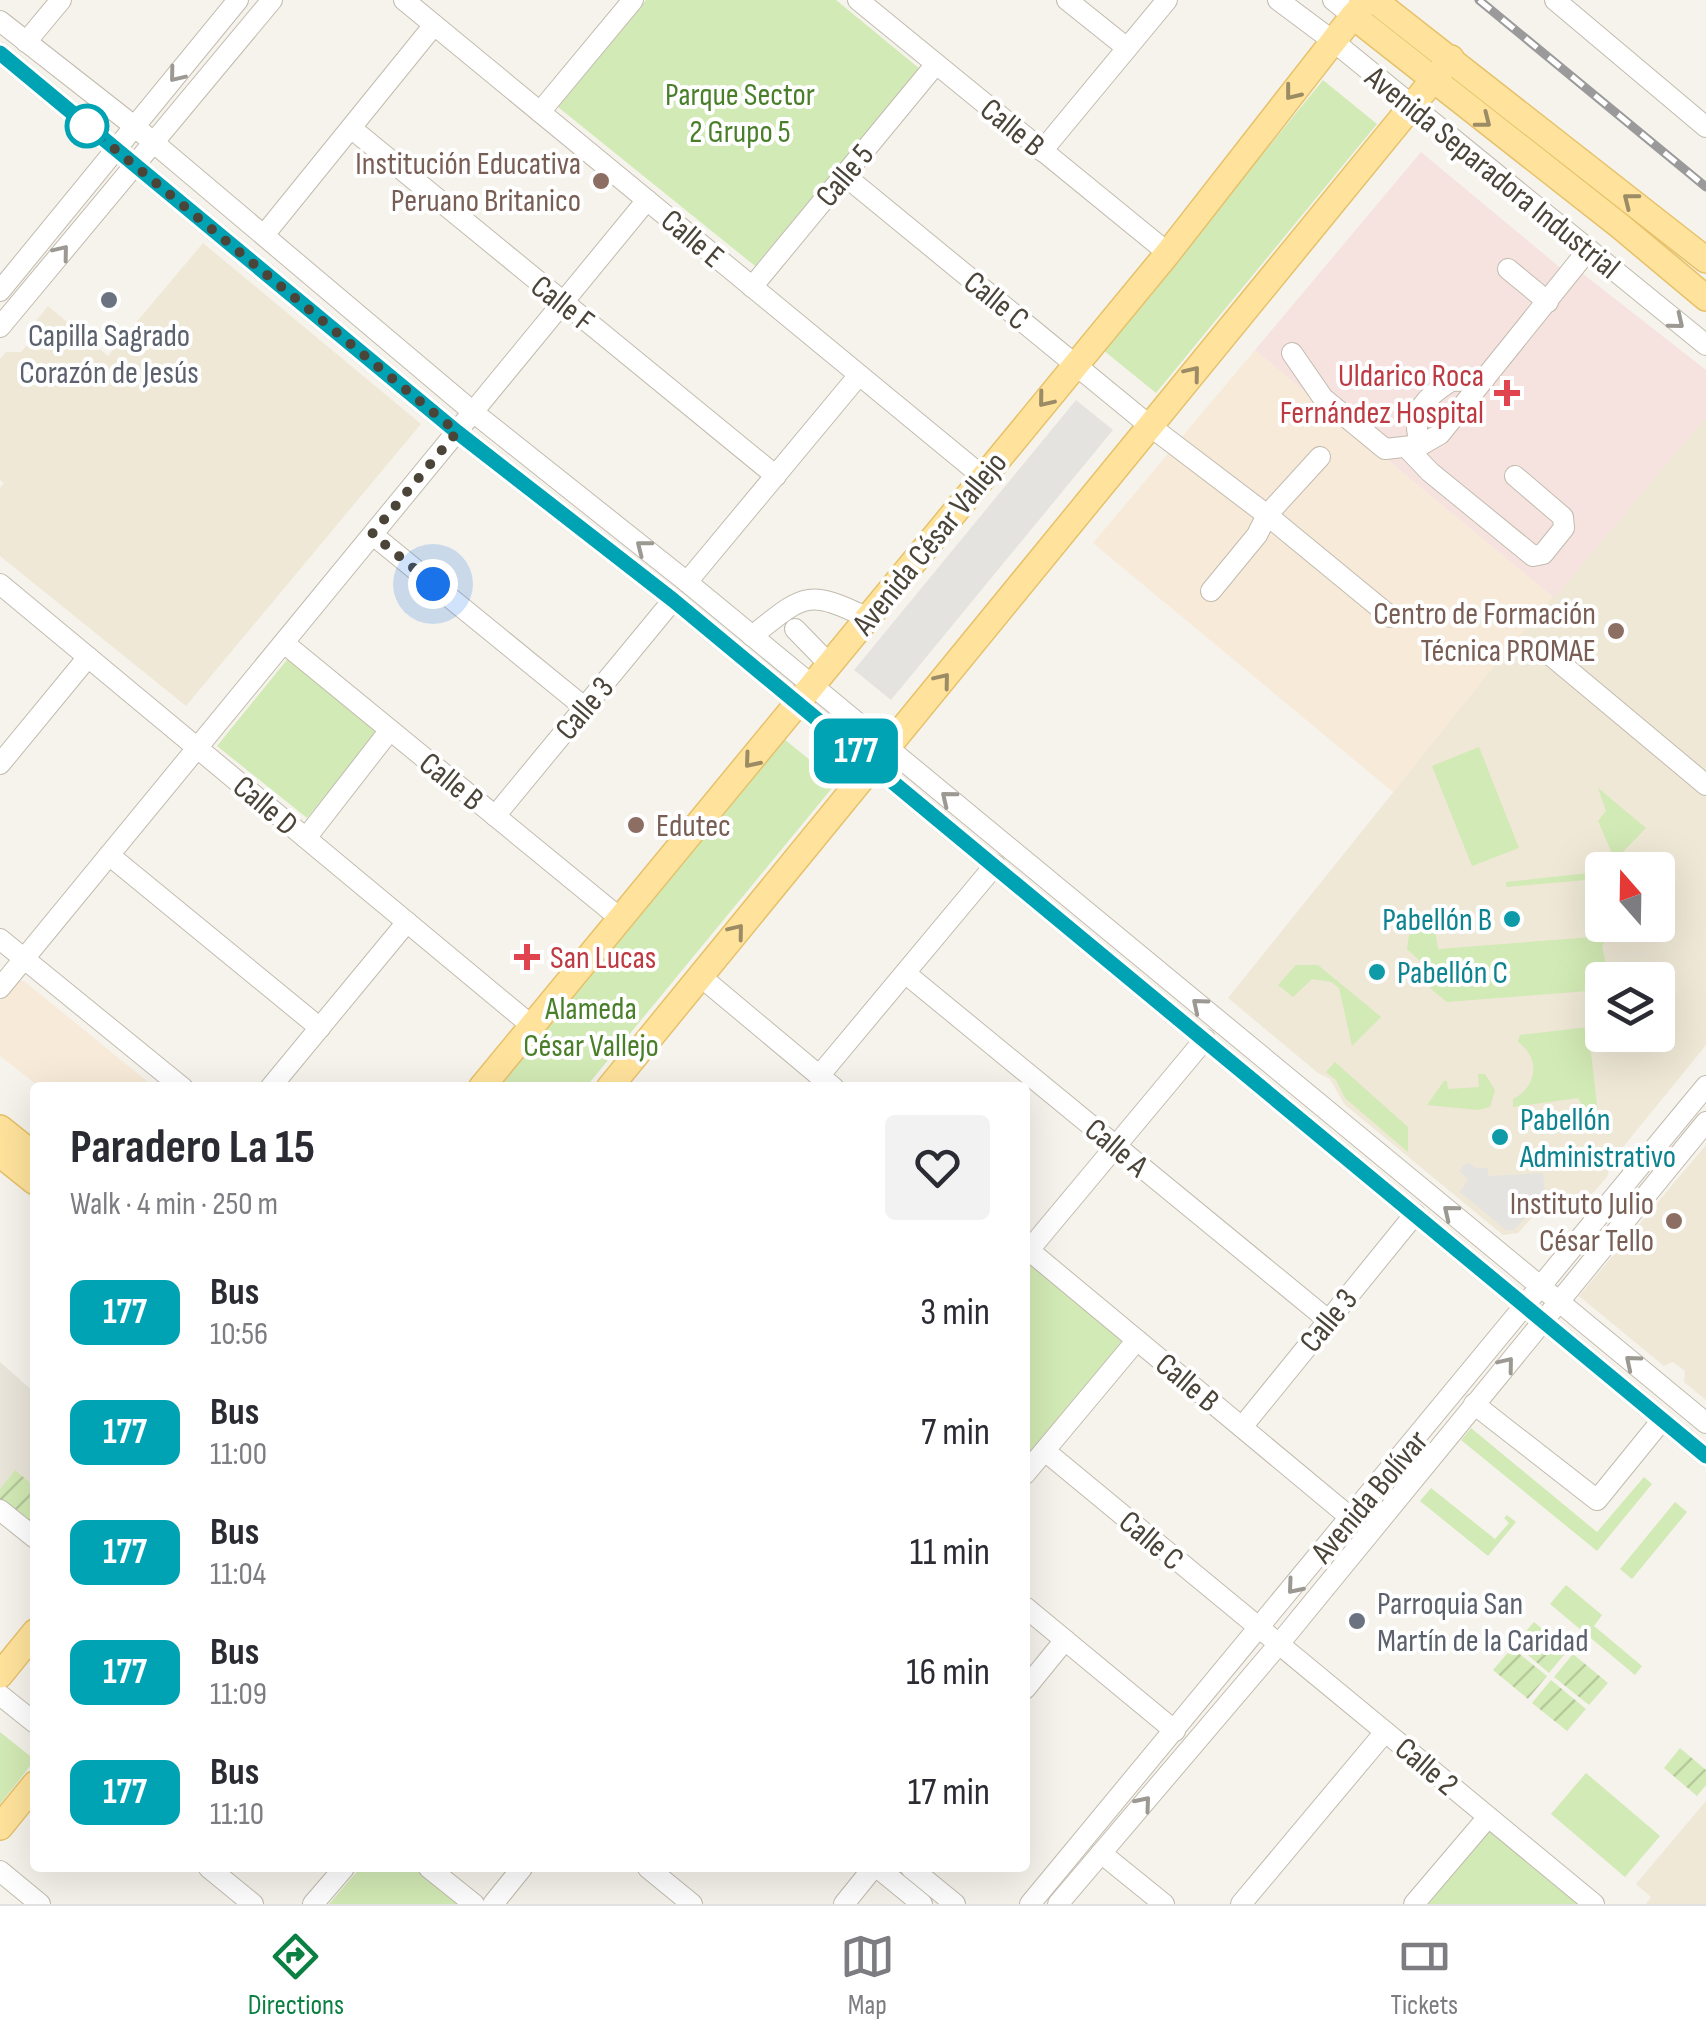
<!DOCTYPE html>
<html lang="en">
<head>
<meta charset="utf-8">
<style>
  :root { --surface:#fff; --page:#f2f2f3; --text:#2b2b33; --muted:#7c7c81; --line:#e1e1e2; --accent:#0b8043 }
  body { margin:0; font-family:"Sofia Sans Condensed",sans-serif; background:var(--page); color:var(--text); height:100vh; display:flex; flex-direction:column; font-size:38px; white-space:nowrap }
  * { box-sizing:border-box; margin:0 }
  p { font-size:32px; color:var(--muted) }
  .icon { flex:none; width:55px; height:55px; fill:none; stroke:currentColor; stroke-width:2; stroke-linecap:round; stroke-linejoin:round }
  .map { position:relative; flex:1; overflow:hidden }
  .side { position:absolute; left:30px; top:1082px; width:1000px; height:790px; display:flex; flex-direction:column; background:var(--surface); border-radius:10px; box-shadow:0 10px 40px #0002 }
  .side>* { flex:none }
  .badge { padding:0 20px; border-radius:15px; font-size:35px; line-height:65px }
  .needle { width:65px; rotate:340deg }
  .fabs { position:absolute; left:1585px; top:852px; display:grid; gap:20px }
  .fabs a { display:grid; place-items:center; width:90px; height:90px; border-radius:10px; background:var(--surface); box-shadow:0 10px 40px #0002; font-size:50px }
  .you { position:absolute; width:50px; height:50px; margin:-25px; border:8px solid #fff; border-radius:50%; background:#1a73e8; box-shadow:0 0 0 15px #1a73e833 }
  .map>.badge { position:absolute; translate:-50% -50%; box-shadow:0 0 0 5px #fff }
  .round { display:grid; place-items:center; flex:none; width:105px; height:105px; border-radius:10px; background:var(--page) }
  .headline { display:flex; align-items:center; justify-content:space-between; height:170px; padding:0 40px }
  h1 { font-size:48px; font-weight:700; line-height:75px }
  ul { padding:0; list-style:none }
  li { display:flex; align-items:center; gap:30px; height:120px; padding:0 40px }
  li div { flex:1 }
  li b { display:block; font-size:38px }
  li em { font-style:normal }
  li .badge { min-width:110px; font-weight:700; text-align:center }
  .tab-bar { display:flex; justify-content:space-around; align-items:center; height:140px; border-top:2px solid var(--line); background:var(--surface); font-size:28px; color:var(--muted) }
  .tab-bar a { display:grid; justify-items:center; gap:5px }
  .tab-bar .current { color:var(--accent) }
  .map>svg:first-child { display:block }
  .residential { fill:#eae5da }
  .commercial { fill:#f7ead8 }
  .education { fill:#efe8d6; fill-rule:evenodd }
  .medical { fill:#f6e3e0 }
  .green { fill:#d2eab5 }
  .garden { fill:url(#garden-furrows) }
  .parking { fill:#e5e3e0 }
  .lines { fill:none; stroke-linecap:round; stroke-linejoin:round }
  .minor-casing { stroke:#c2bbae; stroke-width:22 }
  .major-casing { stroke:#e6c16a; stroke-width:28 }
  .minor { stroke:#fff; stroke-width:20 }
  .major { stroke:#ffe39c; stroke-width:25 }
  .rail-casing { stroke:#9a9a9a; stroke-width:9 }
  .rail { stroke:#fff; stroke-width:5; stroke-dasharray:15; stroke-linecap:butt }
  .oneway { stroke:#9c9892 }
  .oneway2 { stroke:#9c8c66 }
  .line-casing { stroke:#fff; stroke-width:22 }
  .line { stroke:#00a3b4; stroke-width:15 }
  .walk { stroke:#4b4439; stroke-width:10; stroke-dasharray:0 18 }
  .stop-dot { fill:#fff; stroke:#00a3b4; stroke-width:5 }
  .education-dot { fill:#8d6e63; stroke:#fff; stroke-width:4 }
  .worship-dot { fill:#6b7280; stroke:#fff; stroke-width:4 }
  .health-dot { fill:#e0444e; stroke:#fff; stroke-width:4 }
  .culture-dot { fill:#0f9aa8; stroke:#fff; stroke-width:4 }
  .labels { text-anchor:middle; stroke-width:8; stroke-linejoin:round; paint-order:stroke }
  .park-label { font-size:32px; fill:#4a7f2a; stroke:#fff }
  .street-label { font-size:32px; fill:#4b4439; stroke:#fff }
  .education-label { font-size:32px; fill:#785e54; stroke:#fff; text-anchor:end }
  .worship-label { font-size:32px; fill:#5b616d; stroke:#fff }
  .health-label { font-size:32px; fill:#be3a42; stroke:#fff; text-anchor:end }
  .culture-label { font-size:32px; fill:#0d838f; stroke:#fff; text-anchor:start }
</style>
</head>
<body>
<div class="map">
<svg width="1706" height="1904" viewBox="0 0 1706 1904">
  <defs>
    <pattern id="garden-furrows" width="10" height="10" patternUnits="userSpaceOnUse" patternTransform="scale(2.5)"><rect width="10" height="10" fill="#d2eab5"/><path d="M-1 1l2-2M0 10L10 0M9 11l2-2" fill="none" stroke="#b6ca9c"/></pattern>
  </defs>
  <rect width="100%" height="100%" fill="#f6f3ec"/>
  <path class="residential" d="M0 1362 35 1393V1553L0 1524Z"/>
  <g class="commercial">
    <path d="M1255 350 1554 598 1393 792 1093 543Z"/>
    <path d="M16 981H24L154 1087H40L0 1056V1001Z"/>
  </g>
  <g class="education">
    <path d="M203 243 421 424 186 706 0 556V488L4 483 0 480V359L6 352H21L34 337 36 321 48 306 108 356Z"/>
    <path d="M1706 417V1045L1611 1162 1607 1177 1592 1194 1549 1199 1518 1233 1503 1235 1344 1104 1330 1079 1318 1073 1228 998 1497 663ZM1602 870H1658V925H1602ZM1602 980H1658V1035H1602Z"/>
    <path d="M1706 1145V1400L1684 1382 1685 1371 1673 1362 1664 1366 1579 1296Z"/>
    <path d="M1706 1801V1904H1646L1651 1897 1636 1884Z"/>
  </g>
  <path class="medical" d="M1421 152 1575 280 1582 273 1706 370V417L1554 598 1255 350Z"/>
  <g class="green">
    <path d="M646 0H836L920 69 755 266 558 107Z"/>
    <path d="M1323 80 1377 124 1156 393 1103 350Z"/>
    <path d="M290 656 381 728 307 818 217 746Z"/>
    <path d="M784 739 837 782 586 1087 495 1088Z"/>
    <path d="M1479 747 1519 848 1472 866 1432 766Z"/>
    <path d="M1598 788 1646 828 1615 860 1598 821 1606 811Z"/>
    <path d="M1589 873 1602 875V925H1616L1602 946 1607 969 1588 991 1447 1002 1397 961 1405 960 1416 967 1421 962 1407 949 1409 935C1418 930 1428 927 1436 935L1438 949 1592 937 1586 880 1506 887V882Z"/>
    <path d="M1296 965H1318L1381 1017 1352 1046 1339 988 1331 982 1312 979 1293 997 1278 985Z"/>
    <path d="M1588 1027 1599 1122H1593L1578 1098 1513 1107V1099C1537 1087 1541 1058 1518 1042L1520 1035Z"/>
    <path d="M1335 1062 1408 1127V1152L1345 1098 1336 1080 1326 1072Z"/>
    <path d="M1478 1074H1485L1495 1090 1490 1107 1478 1110 1427 1105 1444 1081H1447L1448 1089 1479 1087Z"/>
    <path d="M1025 1258 1125 1341 1025 1461Z"/>
    <path d="M1471 1428 1597 1532 1644 1477 1652 1484 1597 1551 1461 1440Z"/>
    <path d="M1431 1488 1495 1539 1509 1523 1504 1518 1507 1515 1516 1522 1488 1556 1420 1501Z"/>
    <path d="M1675 1502 1687 1512 1632 1579 1620 1569Z"/>
    <path d="M1566 1585 1602 1615 1594 1626 1642 1666 1635 1675 1550 1604Z"/>
    <path d="M0 1732 35 1760 0 1804Z"/>
    <path d="M1586 1773 1660 1836 1625 1877 1551 1814Z"/>
    <path d="M1491 1829 1580 1904H1428Z"/>
    <path d="M360 1868H416L460 1904H329Z"/>
  </g>
  <g class="garden">
    <path d="M15 1470 35 1487V1528L0 1499V1489Z"/>
    <path d="M1534 1622 1568 1650 1549 1673 1515 1644Z"/>
    <path d="M1512 1648 1547 1676 1528 1699 1493 1670Z"/>
    <path d="M1573 1654 1608 1683 1589 1705 1554 1677Z"/>
    <path d="M1551 1680 1586 1709 1567 1731 1532 1703Z"/>
    <path d="M1680 1748 1706 1770V1785L1697 1796 1664 1768Z"/>
  </g>
  <g class="parking">
    <path d="M1076 400 1113 430 891 700 854 670Z"/>
    <path d="M1467 1162 1476 1168H1488V1176L1543 1173 1545 1197 1514 1230H1506L1460 1192 1468 1180 1459 1171Z"/>
  </g>
  <g class="lines">
    <g class="minor-casing">
      <g id="minor">
        <path d="M404 0 982 476"/>
        <path d="M858 0 1168 253"/>
        <path d="M1067 0 1127 48"/>
        <path d="M1278 0 1333 41 1706 345"/>
        <path d="M1333 0 1353 16"/>
        <path d="M1555 0 1706 127"/>
        <path d="M0 21 134 126 473 412 687 582 1706 1423"/>
        <path d="M26 42 61 0"/>
        <path d="M0 53 457 432 673 600 1706 1456"/>
        <path d="M540 112 633 0"/>
        <path d="M351 128 776 476"/>
        <path d="M1042 151 1167 0"/>
        <path d="M844 175 1150 426 1267 515 1391 617"/>
        <path d="M264 235 434 25"/>
        <path d="M1508 269 1548 302"/>
        <path d="M752 287 936 64"/>
        <path d="M0 291 238 0"/>
        <path d="M0 327 272 0"/>
        <path d="M1292 353 1323 398 1385 449 1421 445 1440 434 1588 250"/>
        <path d="M1421 445C1409 414 1424 398 1451 381L1484 380"/>
        <path d="M1408 449 1430 472 1533 556 1543 554 1564 528 1563 517 1515 476"/>
        <path d="M373 535 584 707"/>
        <path d="M687 582 859 375"/>
        <path d="M0 584 532 1026"/>
        <path d="M1211 591 1257 535 1267 515 1320 457"/>
        <path d="M795 629 830 665"/>
        <path d="M752 636C804 595 806 588 868 618"/>
        <path d="M284 643 621 919"/>
        <path d="M1548 653 1706 785"/>
        <path d="M0 764 88 657"/>
        <path d="M495 816 673 600"/>
        <path d="M306 838 390 730"/>
        <path d="M109 855 320 1028"/>
        <path d="M0 939 183 1088"/>
        <path d="M905 973 1328 1320"/>
        <path d="M700 976 834 1088"/>
        <path d="M0 988 647 200"/>
        <path d="M819 1076 995 865"/>
        <path d="M270 1088 407 922"/>
        <path d="M1025 1247 1351 1518"/>
        <path d="M1029 1250 1205 1039"/>
        <path d="M1474 1404 1597 1500 1662 1420"/>
        <path d="M1242 1427 1415 1214"/>
        <path d="M1045 1451 1594 1904"/>
        <path d="M1025 1474 1137 1340"/>
        <path d="M0 1510 35 1538"/>
        <path d="M1025 1607 1175 1731"/>
        <path d="M1025 1689 1065 1640"/>
        <path d="M0 1695 35 1723"/>
        <path d="M1101 1853 1164 1904"/>
        <path d="M209 1868 253 1904"/>
        <path d="M429 1868 474 1904"/>
        <path d="M648 1868 692 1904"/>
        <path d="M878 1868 922 1904"/>
        <path d="M911 1868 955 1904"/>
        <path d="M0 1871 40 1904"/>
        <path d="M313 1904 344 1868"/>
        <path d="M493 1904 522 1868"/>
        <path d="M844 1904 873 1868"/>
        <path d="M1030 1904 1706 1086"/>
        <path d="M1058 1904 1279 1644 1706 1122"/>
        <path d="M1241 1904 1385 1732"/>
        <path d="M1414 1904 1488 1817"/>
      </g>
    </g>
    <g class="major-casing">
      <g id="major">
        <path d="M1374 0 1706 260"/>
        <path d="M1353 16 1620 226 1706 298"/>
        <path d="M481 1088 1168 253 1353 16 1364 4 1374 0"/>
        <path d="M609 1088 1451 58"/>
        <path d="M0 1128 35 1156"/>
        <path d="M0 1154 35 1182"/>
        <path d="M0 1675 35 1632"/>
        <path d="M0 1827 35 1784"/>
      </g>
    </g>
    <use href="#minor" class="minor"/>
    <use href="#major" class="major"/>
    <g class="rail-casing">
      <path id="rail" d="M1479 0 1706 187"/>
    </g>
    <use href="#rail" class="rail"/>
  </g>
  <defs><path id="oneway-chevron" d="M-2-3.5L2.5 0L-2 3.5" fill="none" stroke-width="1.6" stroke-linecap="round" stroke-linejoin="round" transform="scale(2.5)"/></defs>
  <g class="oneway">
    <use href="#oneway-chevron" transform="translate(176 75) rotate(129)"/>
    <use href="#oneway-chevron" transform="translate(62 252) rotate(-51)"/>
    <use href="#oneway-chevron" transform="translate(1677 322) rotate(39)"/>
    <use href="#oneway-chevron" transform="translate(643 547) rotate(-142)"/>
    <use href="#oneway-chevron" transform="translate(948 798) rotate(-141)"/>
    <use href="#oneway-chevron" transform="translate(1199 1005) rotate(-140)"/>
    <use href="#oneway-chevron" transform="translate(1450 1212) rotate(-141)"/>
    <use href="#oneway-chevron" transform="translate(1632 1362) rotate(-140)"/>
    <use href="#oneway-chevron" transform="translate(1507 1364) rotate(-51)"/>
    <use href="#oneway-chevron" transform="translate(1294 1587) rotate(130)"/>
    <use href="#oneway-chevron" transform="translate(1144 1803) rotate(-50)"/>
  </g>
  <g class="oneway2">
    <use href="#oneway-chevron" transform="translate(1292 93) rotate(128)"/>
    <use href="#oneway-chevron" transform="translate(1484 121) rotate(38)"/>
    <use href="#oneway-chevron" transform="translate(1630 200) rotate(-142)"/>
    <use href="#oneway-chevron" transform="translate(1193 373) rotate(-51)"/>
    <use href="#oneway-chevron" transform="translate(1045 400) rotate(129)"/>
    <use href="#oneway-chevron" transform="translate(943 680) rotate(-51)"/>
    <use href="#oneway-chevron" transform="translate(751 761) rotate(130)"/>
    <use href="#oneway-chevron" transform="translate(737 931) rotate(-51)"/>
  </g>
  <g class="lines">
    <g class="line-casing">
      <path id="line" d="M0 53 457 432 673 600 1706 1456"/>
    </g>
    <use href="#line" class="line"/>
    <path class="walk" d="M87 126 457 432 372 534 433 584"/>
  </g>
  <circle class="stop-dot" cx="87" cy="126" r="20"/>
  <g class="education-dot">
    <circle cx="601" cy="181" r="10"/>
    <circle cx="1616" cy="631" r="10"/>
    <circle cx="636" cy="825" r="10"/>
    <circle cx="1674" cy="1221" r="10"/>
  </g>
  <g class="worship-dot">
    <circle cx="109" cy="300" r="10"/>
    <circle cx="1357" cy="1621" r="10"/>
  </g>
  <g class="health-dot">
    <path d="M1502 378h10v10h10v10h-10v10h-10v-10h-10v-10h10z"/>
    <path d="M522 942h10v10h10v10h-10v10h-10v-10h-10v-10h10z"/>
  </g>
  <g class="culture-dot">
    <circle cx="1512" cy="919" r="10"/>
    <circle cx="1377" cy="972" r="10"/>
    <circle cx="1500" cy="1137" r="10"/>
  </g>
  <g class="labels">
    <g class="park-label">
      <text x="740" y="105">Parque Sector<tspan x="740" dy="37">2 Grupo 5</tspan></text>
      <text x="591" y="1019">Alameda<tspan x="591" dy="37">César Vallejo</tspan></text>
    </g>
    <g class="street-label">
      <text transform="translate(1013 127) rotate(39)" y="11">Calle B</text>
      <text transform="translate(1493 172) rotate(39)" y="11">Avenida Separadora Industrial</text>
      <text transform="translate(844 175) rotate(-50)" y="11">Calle 5</text>
      <text transform="translate(693 238) rotate(40)" y="11">Calle E</text>
      <text transform="translate(997 300) rotate(39)" y="11">Calle C</text>
      <text transform="translate(563 303) rotate(38)" y="11">Calle F</text>
      <text transform="translate(929 543) rotate(-51)" y="11">Avenida César Vallejo</text>
      <text transform="translate(584 708) rotate(-50)" y="11">Calle 3</text>
      <text transform="translate(452 781) rotate(39)" y="11">Calle B</text>
      <text transform="translate(266 805) rotate(40)" y="11">Calle D</text>
      <text transform="translate(1117 1147) rotate(40)" y="11">Calle A</text>
      <text transform="translate(1328 1320) rotate(-51)" y="11">Calle 3</text>
      <text transform="translate(1188 1382) rotate(40)" y="11">Calle B</text>
      <text transform="translate(1369 1496) rotate(-50)" y="11">Avenida Bolívar</text>
      <text transform="translate(1152 1540) rotate(40)" y="11">Calle C</text>
      <text transform="translate(1427 1766) rotate(40)" y="11">Calle 2</text>
    </g>
    <g class="education-label">
      <text x="581" y="174">Institución Educativa<tspan x="581" dy="37">Peruano Britanico</tspan></text>
      <text x="1596" y="624">Centro de Formación<tspan x="1596" dy="37">Técnica PROMAE</tspan></text>
      <text x="656" y="836" text-anchor="start">Edutec</text>
      <text x="1654" y="1214">Instituto Julio<tspan x="1654" dy="37">César Tello</tspan></text>
    </g>
    <g class="worship-label">
      <text x="109" y="346">Capilla Sagrado<tspan x="109" dy="37">Corazón de Jesús</tspan></text>
      <text x="1377" y="1614" text-anchor="start">Parroquia San<tspan x="1377" dy="37">Martín de la Caridad</tspan></text>
    </g>
    <g class="health-label">
      <text x="1484" y="386">Uldarico Roca<tspan x="1484" dy="37">Fernández Hospital</tspan></text>
      <text x="550" y="968" text-anchor="start">San Lucas</text>
    </g>
    <g class="culture-label">
      <text x="1492" y="930" text-anchor="end">Pabellón B</text>
      <text x="1397" y="983">Pabellón C</text>
      <text x="1520" y="1130">Pabellón<tspan x="1520" dy="37">Administrativo</tspan></text>
    </g>
  </g>
</svg>
<div class="fabs">
<a><svg class="needle" viewBox="-14 -14 28 28"><path d="M0-13l5 13h-10z" fill="#e53935"/><path d="M0 13l5-13h-10z" fill="#7c7c81"/></svg></a>
<a><svg class="icon" aria-label="layers" viewBox="0 0 24 24"><path d="M12 4l9 5-9 5-9-5zM3 14l9 5 9-5"/></svg></a>
</div>
<div class="you" style="left:433px;top:584px"></div>
<b class="badge" style="left:856px;top:751px;background:#00a3b4;color:#fff">177</b>
<section class="side">
<div class="headline"><div><h1>Paradero La 15</h1><p>Walk · 4 min · 250 m</p></div><a class="round"><svg class="icon" aria-label="heart" viewBox="0 0 24 24"><path d="M12 20l-8-8c-3-5 5-10 8-4 3-6 11-1 8 4z"/></svg></a></div>
<ul>
<li><span class="badge" style="background:#00a3b4;color:#fff">177</span><div><b>Bus</b><p>10:56</p></div><em>3 min</em></li>
<li><span class="badge" style="background:#00a3b4;color:#fff">177</span><div><b>Bus</b><p>11:00</p></div><em>7 min</em></li>
<li><span class="badge" style="background:#00a3b4;color:#fff">177</span><div><b>Bus</b><p>11:04</p></div><em>11 min</em></li>
<li><span class="badge" style="background:#00a3b4;color:#fff">177</span><div><b>Bus</b><p>11:09</p></div><em>16 min</em></li>
<li><span class="badge" style="background:#00a3b4;color:#fff">177</span><div><b>Bus</b><p>11:10</p></div><em>17 min</em></li>
</ul>
</section>
</div>
<nav class="tab-bar">
<a class="current"><svg class="icon" aria-label="directions" viewBox="0 0 24 24"><path d="M12 3l9 9-9 9-9-9zM9 14v-3h6M13 9l2 2-2 2"/></svg>Directions</a>
<a><svg class="icon" aria-label="map" viewBox="0 0 24 24"><path d="M3 6l6-2 6 2 6-2v14l-6 2-6-2-6 2zM9 4v14M15 6v14"/></svg>Map</a>
<a><svg class="icon" aria-label="tickets" viewBox="0 0 24 24"><path d="M3 7h18v10H3zM15 7v10"/></svg>Tickets</a>
</nav>
</body>
</html>
